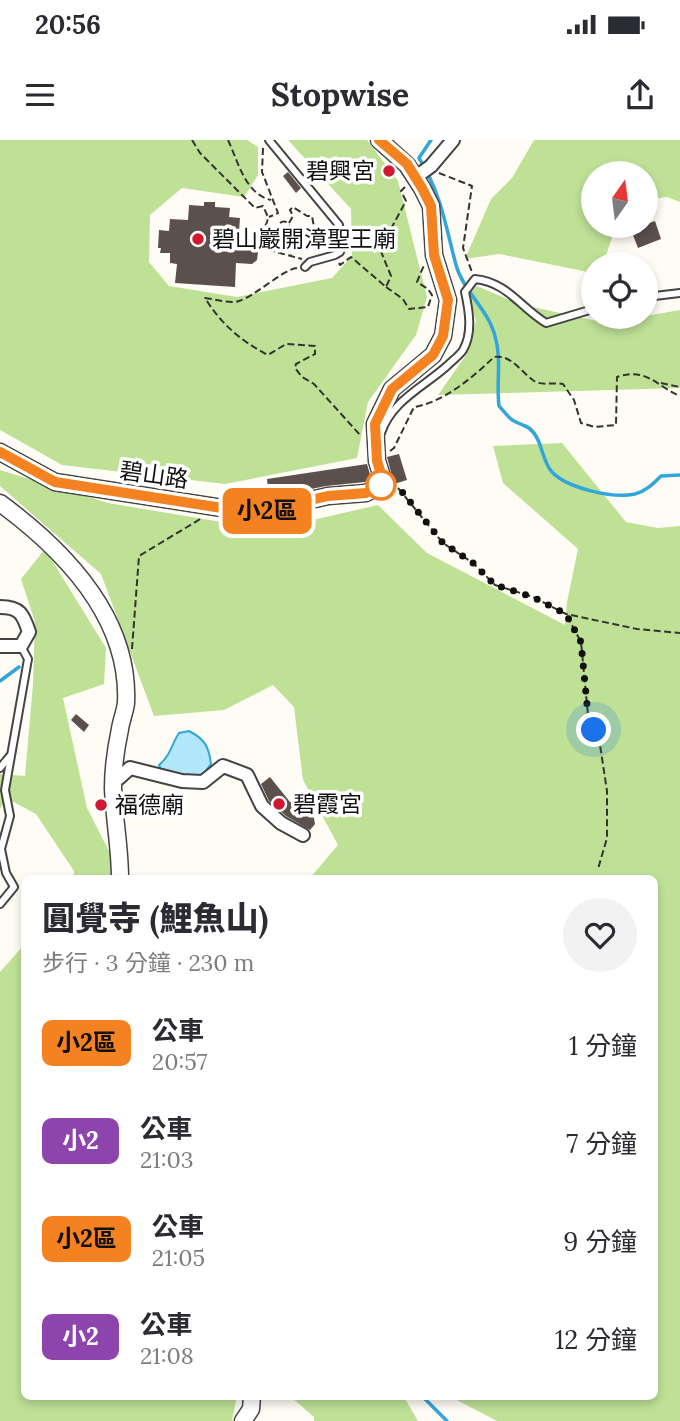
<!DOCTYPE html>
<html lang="zh-TW">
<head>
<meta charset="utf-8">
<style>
  :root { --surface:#fff; --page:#f2f2f3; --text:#2b2b33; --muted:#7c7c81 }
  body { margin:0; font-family:Lora,"Noto Sans TC",serif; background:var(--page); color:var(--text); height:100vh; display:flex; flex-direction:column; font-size:26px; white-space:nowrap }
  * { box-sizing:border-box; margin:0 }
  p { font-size:23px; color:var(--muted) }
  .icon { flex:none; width:38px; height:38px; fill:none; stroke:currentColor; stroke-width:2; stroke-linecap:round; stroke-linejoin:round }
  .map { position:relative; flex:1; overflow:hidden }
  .side { position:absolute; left:21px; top:735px; width:637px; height:525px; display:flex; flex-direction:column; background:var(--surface); border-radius:10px; box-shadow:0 4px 10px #0003 }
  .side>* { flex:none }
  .badge { padding:0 14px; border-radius:10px; font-size:24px; line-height:46px }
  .needle { width:46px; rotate:14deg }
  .fabs { position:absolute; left:581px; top:21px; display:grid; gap:14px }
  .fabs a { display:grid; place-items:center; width:77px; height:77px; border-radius:50%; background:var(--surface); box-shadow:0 4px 10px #0003; font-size:35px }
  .you { position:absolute; width:35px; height:35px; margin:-18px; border:5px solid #fff; border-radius:50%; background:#1a73e8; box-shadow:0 0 0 10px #1a73e833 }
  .map>.badge { position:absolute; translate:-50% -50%; box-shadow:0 0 0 4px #fff }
  .round { display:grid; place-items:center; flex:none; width:74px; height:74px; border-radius:37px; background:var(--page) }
  .overview { display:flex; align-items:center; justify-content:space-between; height:119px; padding:0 21px }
  h1 { font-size:33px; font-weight:800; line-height:52px }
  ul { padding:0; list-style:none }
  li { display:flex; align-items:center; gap:21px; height:98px; padding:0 21px }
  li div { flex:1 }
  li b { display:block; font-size:26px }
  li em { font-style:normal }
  li .badge { min-width:77px; font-weight:700; text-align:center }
  .status { display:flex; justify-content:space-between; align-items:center; height:49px; padding:0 35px; background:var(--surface); direction:ltr }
  .status svg { height:19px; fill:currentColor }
  header { display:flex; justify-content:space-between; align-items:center; height:91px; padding:0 21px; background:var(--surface); font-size:32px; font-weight:800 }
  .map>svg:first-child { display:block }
  .forest { fill:#bee196 }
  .water { fill:#b3e7fc; stroke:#32a6db; stroke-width:2 }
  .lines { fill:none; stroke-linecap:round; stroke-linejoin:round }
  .stream { stroke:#32a6db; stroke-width:3.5 }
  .building { fill:#5b504c }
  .service-casing { stroke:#444; stroke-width:10 }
  .minor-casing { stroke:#444; stroke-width:16 }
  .tertiary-casing { stroke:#444; stroke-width:19 }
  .path { stroke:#333; stroke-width:2; stroke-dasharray:7 3.5; stroke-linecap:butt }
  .service { stroke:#fff; stroke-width:6 }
  .minor { stroke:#fff; stroke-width:12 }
  .tertiary { stroke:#fff; stroke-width:16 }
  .line-casing { stroke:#fff; stroke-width:16 }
  .line { stroke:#f58220; stroke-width:10 }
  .walk { stroke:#111; stroke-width:7; stroke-dasharray:0 12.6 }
  .poi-dot { fill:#d11831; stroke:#fff; stroke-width:2.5 }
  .stop-dot { fill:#fff; stroke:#f58220; stroke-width:3.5 }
  .labels { text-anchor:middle; stroke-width:7; stroke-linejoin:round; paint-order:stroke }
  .poi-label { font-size:23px; fill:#111; stroke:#fff; text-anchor:start }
  .street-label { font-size:23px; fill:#111; stroke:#fff }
</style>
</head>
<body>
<div class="status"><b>20:56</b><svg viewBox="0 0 49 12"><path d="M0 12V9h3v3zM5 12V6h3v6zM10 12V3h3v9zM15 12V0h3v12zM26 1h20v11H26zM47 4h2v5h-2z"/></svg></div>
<header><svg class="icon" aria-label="menu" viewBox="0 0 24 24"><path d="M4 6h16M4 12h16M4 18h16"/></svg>Stopwise<svg class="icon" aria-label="share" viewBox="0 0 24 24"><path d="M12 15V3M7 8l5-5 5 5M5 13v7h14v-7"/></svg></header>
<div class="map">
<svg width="680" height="1281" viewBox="0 0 680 1281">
  <rect width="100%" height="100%" fill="#fffcf5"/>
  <g class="forest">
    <path d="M0 0H247L258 7V35L244 57 182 48 150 75 149 122 169 146 237 157 332 138 352 116 351 69 288 0H367L398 41 427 157 416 195 368 262 357 318 225 344 62 325 0 290Z"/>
    <path d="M534 0H680V62L667 57 646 60V33H593V86H616L603 124H593V133L499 114 465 119 491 59 512 38Z"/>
    <path d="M477 146 519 164 606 183 680 170V248L438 255 466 215 476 181 468 155Z"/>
    <path d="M562 303 626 382 658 388 680 386V1281H497L451 1257 654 1256V738H310L338 705 303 640 294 567 273 545 224 570 154 576 101 434 0 346V330L108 363 269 390 378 365 427 413 565 485 567 462 578 409 503 343 493 306Z"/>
    <path d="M45 409 106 508 104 544 63 558 87 668 117 727 116 738H73L74 731 36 674 6 658 0 669V634L25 636 33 544 35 482 21 439Z"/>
    <path d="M24 805V1256L234 1257 236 1261 232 1281H0V832Z"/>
    <path d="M291 1257H404L418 1281H314V1277Z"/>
  </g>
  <path class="water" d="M189 591C205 599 209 607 211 624L202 636 164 637 159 625C171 615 171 605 179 593Z"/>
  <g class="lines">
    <g class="stream">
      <path d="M431 0 419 18C442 56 445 84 456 125 463 151 488 169 495 196 502 220 496 242 499 266 504 271 508 278 514 281 519 284 525 285 529 288 543 299 541 320 552 332 567 348 613 359 635 354 646 351 653 344 661 336L680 335"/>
      <path d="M0 541 19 527"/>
      <path d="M422 1256 447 1281"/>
    </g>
  </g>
  <g class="building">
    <path d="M288 32 301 48 296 53 283 36Z"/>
    <path d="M204 62H215V67L230 68 229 77 240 78 238 105 253 107 258 112 257 120 252 124 236 123 235 147 175 143 177 124 170 123V113H160L161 108H158L159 90 169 91 170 79 188 80 189 65 204 66Z"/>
    <path d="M655 81 661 99 638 108 631 90Z"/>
    <path d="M399 314 407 340 394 344 387 317Z"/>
    <path d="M367 324 371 338 365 342 326 346 301 351 300 345 268 349 267 339Z"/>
    <path d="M76 574 89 585 84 592 71 580Z"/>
    <path d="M270 637 290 662 313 673 315 684 310 690 286 676 269 661 261 644Z"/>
  </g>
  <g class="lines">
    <g class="service-casing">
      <g id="service">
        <path d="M269 0 339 85 342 106 340 112 335 115 310 122 305 127"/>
        <path d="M646 157 680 153"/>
        <path d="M381 293C392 260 424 247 448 225 452 221 460 215 463 210 473 193 469 170 465 152L475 139C507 142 521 168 546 183L593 169"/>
        <path d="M0 628 10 616"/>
        <path d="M0 764 14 747 6 733 1 709 10 676 5 650 28 519 21 506"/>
      </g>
    </g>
    <g class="minor-casing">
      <g id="minor">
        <path d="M416 37 431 26 453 0"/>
        <path d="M0 467C20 467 23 474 29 492L21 506H0"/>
        <path d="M113 640 119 638 130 628 182 641 203 642 223 626 247 635 262 666 281 683 303 695"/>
      </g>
    </g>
    <g class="tertiary-casing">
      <g id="tertiary">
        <path d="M0 312 55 342 254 373 328 356 366 353 384 343 377 321 375 284 392 249 433 215 443 196 448 160 434 115 431 66 422 48 407 25 379 0"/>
        <path d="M0 363C64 410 130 478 126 563 125 572 121 581 120 589 116 608 113 629 113 648 114 678 120 708 120 738"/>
        <path d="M243 1281 251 1269 252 1256"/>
      </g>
    </g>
    <g class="path">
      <path d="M192 0 200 13 255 68 263 66 268 77C267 88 261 91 251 91L249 98 265 109 302 119"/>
      <path d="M228 0C238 21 245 54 271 60"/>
      <path d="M263 8 262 32 278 73 269 77"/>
      <path d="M439 33 472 46 463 108 472 132"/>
      <circle cx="284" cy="87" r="5.5"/>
      <path d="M289 83 293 76 290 70 293 67 307 76H312L314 87 334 103 326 108"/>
      <path d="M290 88 325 107"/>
      <path d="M287 94 291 116"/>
      <path d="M339 123 340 125 351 117 386 147 391 136 380 109 406 61 401 51 405 47"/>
      <path d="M297 128C284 129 255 156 239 161 230 164 215 159 205 158 221 184 241 201 268 215L286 204 315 206V214L296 224 295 228 302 237 314 244 361 296"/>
      <path d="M386 147 403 159 409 169 428 167 432 155 428 149 417 142 424 125"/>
      <path d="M661 243 680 247"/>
      <path d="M390 311 394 308 414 267C444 262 472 238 494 217 511 214 521 232 534 241 542 246 553 242 563 244L574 260 581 283 595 287 616 285 617 237C647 227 656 246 680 256"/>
      <path d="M398 348 443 403 473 423 495 445 533 457 566 474 637 489 680 493"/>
      <path d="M567 476 581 502 588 575 600 605 607 651V698L598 729"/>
      <path d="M132 509 139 416 202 378"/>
    </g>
    <use href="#service" class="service"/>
    <use href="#minor" class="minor"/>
    <use href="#tertiary" class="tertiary"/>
  </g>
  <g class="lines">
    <g class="line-casing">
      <path id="line" d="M0 312 55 342 254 373 328 356 366 353 384 343 377 321 375 284 392 249 433 215 443 196 448 160 434 115 431 66 422 48 407 24 379 0"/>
    </g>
    <use href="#line" class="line"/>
    <path class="walk" d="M381 345 384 343 399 348 443 403 473 423 495 445 533 457 566 474 581 502 588 575 594 590"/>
  </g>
  <g class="poi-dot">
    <circle cx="389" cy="31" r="7"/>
    <circle cx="198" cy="99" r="7"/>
    <circle cx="279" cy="664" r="7"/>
    <circle cx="101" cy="665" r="7"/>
  </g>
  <circle class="stop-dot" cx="381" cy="345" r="14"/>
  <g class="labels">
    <g class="poi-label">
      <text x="375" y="39" text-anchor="end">碧興宮</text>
      <text x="212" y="107">碧山巖開漳聖王廟</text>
      <text x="293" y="672">碧霞宮</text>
      <text x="115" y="673">福德廟</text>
    </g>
    <g class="street-label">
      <text transform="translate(154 335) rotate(8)" y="8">碧山路</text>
    </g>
  </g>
</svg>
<div class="fabs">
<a><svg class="needle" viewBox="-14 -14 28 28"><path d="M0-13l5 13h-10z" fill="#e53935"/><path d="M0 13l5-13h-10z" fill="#7c7c81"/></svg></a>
<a><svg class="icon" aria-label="locate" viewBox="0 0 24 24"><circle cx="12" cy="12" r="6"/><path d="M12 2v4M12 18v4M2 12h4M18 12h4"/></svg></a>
</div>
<div class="you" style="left:594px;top:590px"></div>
<b class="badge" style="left:267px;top:371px;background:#f58220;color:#111">小2區</b>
<section class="side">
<div class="overview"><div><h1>圓覺寺 (鯉魚山)</h1><p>步行 · 3 分鐘 · 230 m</p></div><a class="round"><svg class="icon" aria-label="heart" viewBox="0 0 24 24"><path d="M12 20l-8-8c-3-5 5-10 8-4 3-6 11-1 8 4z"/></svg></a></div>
<ul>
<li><span class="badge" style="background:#f58220;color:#111">小2區</span><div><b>公車</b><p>20:57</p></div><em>1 分鐘</em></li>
<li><span class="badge" style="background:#8e44ad;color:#fff">小2</span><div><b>公車</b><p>21:03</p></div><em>7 分鐘</em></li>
<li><span class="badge" style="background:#f58220;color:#111">小2區</span><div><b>公車</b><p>21:05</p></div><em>9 分鐘</em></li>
<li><span class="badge" style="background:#8e44ad;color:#fff">小2</span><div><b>公車</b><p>21:08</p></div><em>12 分鐘</em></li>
</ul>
</section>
</div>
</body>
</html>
